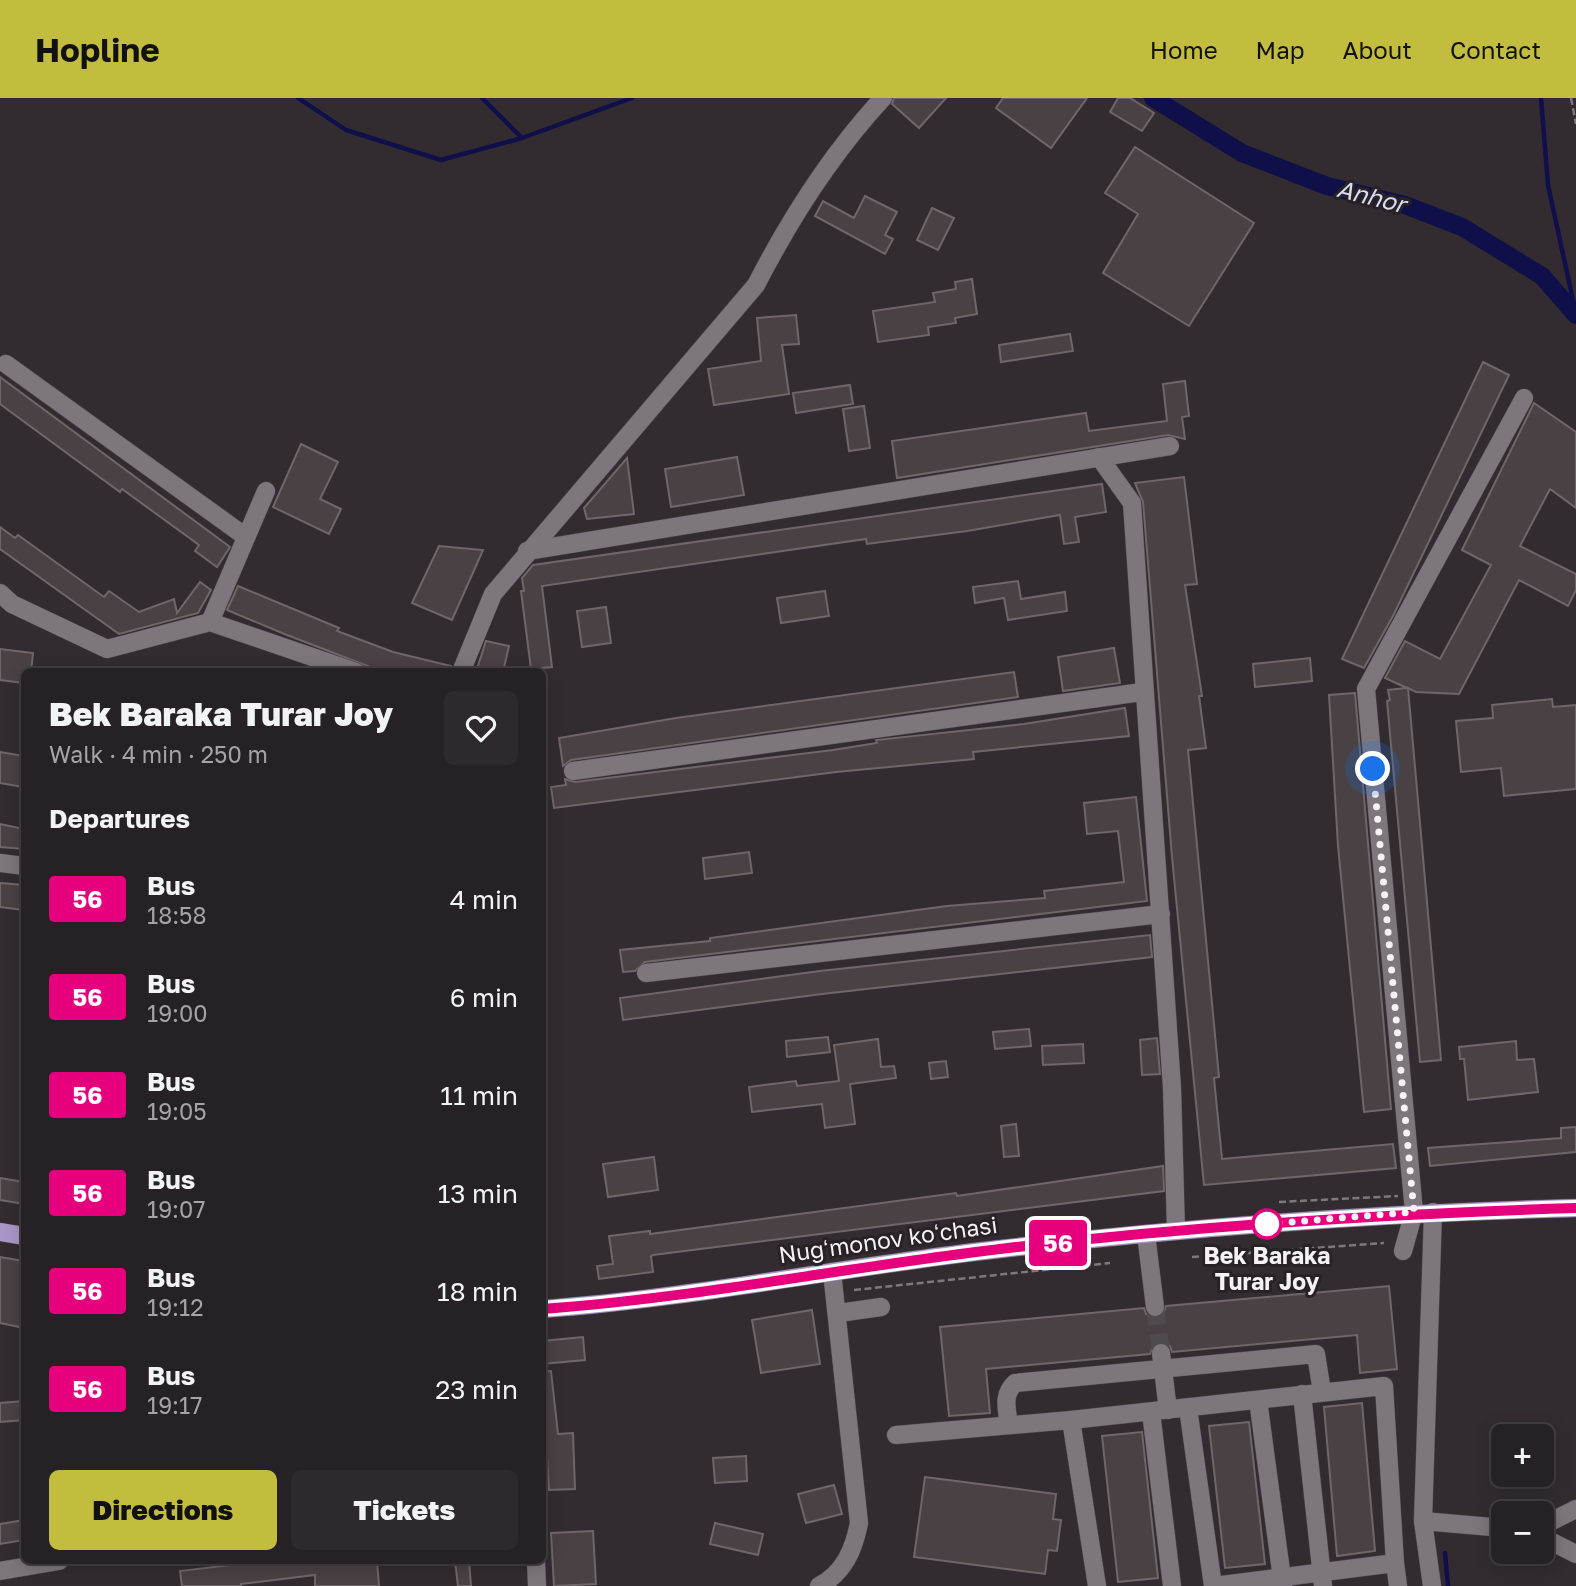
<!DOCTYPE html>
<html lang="en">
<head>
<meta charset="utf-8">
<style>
  :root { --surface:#262125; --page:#2e292d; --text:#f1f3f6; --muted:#a4a3a7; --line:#423e42; --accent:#c3bd3f }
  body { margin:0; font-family:"Golos Text",sans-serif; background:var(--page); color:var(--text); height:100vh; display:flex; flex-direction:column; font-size:26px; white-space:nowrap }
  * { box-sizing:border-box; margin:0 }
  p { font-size:23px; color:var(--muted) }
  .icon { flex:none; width:38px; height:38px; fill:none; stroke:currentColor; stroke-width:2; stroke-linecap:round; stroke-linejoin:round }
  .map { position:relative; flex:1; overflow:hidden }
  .details { position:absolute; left:21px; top:570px; width:525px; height:896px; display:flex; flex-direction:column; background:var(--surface); border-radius:10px; box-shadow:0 4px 18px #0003,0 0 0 2px var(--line) }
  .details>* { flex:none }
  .badge { padding:0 14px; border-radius:5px; font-size:24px; line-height:46px }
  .controls { position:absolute; left:1491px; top:1326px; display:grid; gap:14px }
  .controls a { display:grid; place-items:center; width:63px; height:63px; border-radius:10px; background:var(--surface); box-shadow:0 4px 18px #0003,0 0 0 2px var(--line); font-size:35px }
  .you { position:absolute; width:35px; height:35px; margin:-18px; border:5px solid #fff; border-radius:50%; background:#1a73e8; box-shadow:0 0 0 10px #1a73e833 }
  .map>.badge { position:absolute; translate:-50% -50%; box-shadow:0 0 0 4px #fff }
  h2 { padding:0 28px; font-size:26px; line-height:63px }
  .round { display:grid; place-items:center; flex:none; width:74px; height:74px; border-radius:10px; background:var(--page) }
  .summary { display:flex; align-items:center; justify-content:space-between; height:119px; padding:0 28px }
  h1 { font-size:33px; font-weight:800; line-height:52px }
  .primary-button { display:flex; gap:14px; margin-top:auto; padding:14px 28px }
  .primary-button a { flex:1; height:80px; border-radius:10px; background:var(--accent); color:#111; font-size:28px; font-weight:800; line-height:80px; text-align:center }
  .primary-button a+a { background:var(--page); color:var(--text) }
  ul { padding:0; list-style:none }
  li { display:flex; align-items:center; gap:21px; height:98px; padding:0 28px }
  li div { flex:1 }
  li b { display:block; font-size:26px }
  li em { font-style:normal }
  li .badge { min-width:77px; font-weight:700; text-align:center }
  header { display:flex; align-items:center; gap:42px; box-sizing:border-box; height:98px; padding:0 35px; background:var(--accent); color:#111 }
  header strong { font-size:33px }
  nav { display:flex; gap:38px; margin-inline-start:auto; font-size:24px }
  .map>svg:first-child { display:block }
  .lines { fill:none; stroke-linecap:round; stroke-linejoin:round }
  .stream { stroke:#0f104a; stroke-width:4.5 }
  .canal { stroke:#0f104a; stroke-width:18 }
  .building { fill:#494144; stroke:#6f6669; stroke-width:2 }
  .minor-tunnel { stroke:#4f4a4e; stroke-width:18; stroke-dasharray:18 9; stroke-linecap:butt }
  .minor-casing { stroke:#4f494e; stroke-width:19 }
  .major-casing { stroke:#4f494e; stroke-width:19 }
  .path { stroke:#7d787c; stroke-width:2.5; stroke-dasharray:7 3.5; stroke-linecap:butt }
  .minor { stroke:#7d767d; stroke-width:18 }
  .major { stroke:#aa96c6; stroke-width:18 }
  .line-casing { stroke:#fff; stroke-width:16 }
  .line { stroke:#e6007e; stroke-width:10 }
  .walk { stroke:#f5f1f4; stroke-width:7; stroke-dasharray:0 12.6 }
  .stop-dot { fill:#fff; stroke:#e6007e; stroke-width:3.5 }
  .labels { text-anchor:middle; stroke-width:6; stroke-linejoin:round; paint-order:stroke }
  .street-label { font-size:23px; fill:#f5f1f4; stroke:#282227 }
  .stop-label { font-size:23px; font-weight:bold; fill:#f5f1f4; stroke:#282227 }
  .water-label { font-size:24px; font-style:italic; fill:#d8ddf0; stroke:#282227 }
</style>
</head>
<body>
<header>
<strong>Hopline</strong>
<nav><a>Home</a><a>Map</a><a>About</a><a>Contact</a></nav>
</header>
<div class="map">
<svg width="1576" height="1488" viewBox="0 0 1576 1488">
  <rect width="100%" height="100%" fill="#322c31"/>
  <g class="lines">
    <g class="stream">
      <path d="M298 0 346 32 441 62 522 40 632 0"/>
      <path d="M482 0 522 40"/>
      <path d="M1541 0 1548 87 1576 216"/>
      <path d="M1445 1455 1448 1488"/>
    </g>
    <path class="canal" d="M1153 0 1242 55 1327 88 1405 107 1462 129 1542 178 1576 217"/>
  </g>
  <g class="building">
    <path d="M894 0H946L919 30 892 6Z"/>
    <path d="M1003 0H1087L1051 50 996 10Z"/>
    <path d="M1118 0H1130L1154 15 1142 33 1110 14Z"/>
    <path d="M1135 49 1254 125 1189 228 1103 175 1138 116 1105 95Z"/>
    <path d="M865 98 897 114 885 137 893 141 885 156 815 118 823 103 854 120Z"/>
    <path d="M932 110 954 120 938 152 917 142Z"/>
    <path d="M972 181 977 216 955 220 956 225 928 229 929 237 878 244 873 213 935 204 933 195 956 191 955 184Z"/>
    <path d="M796 217 799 246 782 247 789 296 714 307 708 271 761 263 757 220Z"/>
    <path d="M1070 236 1073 253 1001 264 999 247Z"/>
    <path d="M1483 264 1509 277 1394 516 1364 570 1342 561Z"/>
    <path d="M0 279 230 449 217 469 195 453 199 447 122 391 120 394 0 306Z"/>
    <path d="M1185 283 1189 318 1182 319 1185 341 1168 337 897 380 892 343 1086 315 1089 333 1167 323 1163 286Z"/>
    <path d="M850 287 853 306 796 315 793 295Z"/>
    <path d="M1534 305 1576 334V410L1550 391 1520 448 1576 476V492L1568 508 1519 482 1459 596 1416 594 1408 590 1441 962 1420 964 1387 603 1390 602 1388 592 1407 590 1385 580 1405 543 1440 561 1491 467 1462 452Z"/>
    <path d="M864 308 870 350 849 353 843 311Z"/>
    <path d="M301 346 338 364 320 401 341 411 329 436 273 409Z"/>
    <path d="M737 359 744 397 671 409 665 371Z"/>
    <path d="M627 360 634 416 587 421 584 410Z"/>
    <path d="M1184 379 1197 486 1185 487 1202 598H1199L1206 650 1188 652 1219 979 1214 980 1222 1061 1393 1046 1396 1070 1204 1087 1172 759 1143 404 1135 385Z"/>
    <path d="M1102 386 1106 414 1075 419 1079 444 1064 446 1060 417 967 433 867 446 866 441 542 488 552 569 531 571 521 493H524L522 480 533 467Z"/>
    <path d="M0 429 15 440 18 437 104 499 109 493 139 514 174 501 177 515 200 484 211 492 198 515 119 536 0 451Z"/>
    <path d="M439 448 483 452 452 522 412 505Z"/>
    <path d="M1018 483 1021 501 1065 494 1067 513 1008 522 1004 500 975 505 973 489Z"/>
    <path d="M238 488 339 530 337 533 393 554 451 568 450 574 378 572 287 537 227 512Z"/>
    <path d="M825 493 829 518 781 525 777 500Z"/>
    <path d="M606 509 611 545 582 549 577 513Z"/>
    <path d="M486 543 509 548 503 574H476Z"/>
    <path d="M1114 550 1120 585 1063 593 1058 559Z"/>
    <path d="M0 551 33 555 31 574H24V585L0 582Z"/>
    <path d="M1310 560 1312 583 1255 589 1253 566Z"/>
    <path d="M1014 574 1018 599 571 662 563 668 559 640 676 620Z"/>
    <path d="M1355 595 1391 1011 1364 1014 1338 748 1329 597Z"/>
    <path d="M1552 601 1553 609 1576 607V691L1504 698 1501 670 1461 674 1456 623 1493 620 1492 607Z"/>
    <path d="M1125 610 1129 638 973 654 974 661 836 674 554 710 551 689 566 687 565 681 575 684 833 652 877 645 876 642 1024 626Z"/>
    <path d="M0 654 24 658 23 689 0 685Z"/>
    <path d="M1136 699 1147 803 645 864 635 873 623 874 620 852 710 843V840L947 808 1045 800 1044 793 1124 784 1118 733 1087 736 1084 705Z"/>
    <path d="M0 726 24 731V751L0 749Z"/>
    <path d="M749 754 752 775 705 781 703 760Z"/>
    <path d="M0 785 24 787V812L0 809Z"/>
    <path d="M1150 837 1152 859 822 896 623 922 620 900 820 873Z"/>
    <path d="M1029 931 1031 948 995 951 993 934Z"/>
    <path d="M828 939 830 954 787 959 786 943Z"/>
    <path d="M1157 940 1160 976 1142 977 1140 942Z"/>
    <path d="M878 941 881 969 894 968 896 980 850 986 855 1026 825 1030 822 1006 752 1014 749 989 796 983 797 988 839 983 834 947Z"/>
    <path d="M1516 943 1517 962 1534 961 1538 994 1468 1002 1464 961H1460L1459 949Z"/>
    <path d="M1083 946 1084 965 1043 967 1042 948Z"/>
    <path d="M946 963 948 979 931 981 929 965Z"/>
    <path d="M1016 1026 1019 1058 1004 1059 1001 1028Z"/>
    <path d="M1576 1029V1054L1430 1068 1428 1050 1561 1040V1030Z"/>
    <path d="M654 1059 658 1092 608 1099 603 1066Z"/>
    <path d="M1163 1068 1164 1093 653 1157 651 1158 653 1174 599 1181 597 1168 613 1166 609 1138 650 1133V1136L956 1095 957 1098Z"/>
    <path d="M0 1080 24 1084V1106L0 1102Z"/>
    <path d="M0 1159 24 1163V1230L0 1225Z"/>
    <path d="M1389 1188 1397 1271 1360 1275 1357 1237 1172 1254 1170 1248 1160 1244 1154 1246 1150 1256 986 1271 990 1315 949 1318 940 1229 1144 1210 1146 1216 1156 1220 1162 1218 1166 1208Z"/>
    <path d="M812 1212 820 1266 761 1275 752 1222Z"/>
    <path d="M583 1239 585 1262 542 1266V1243Z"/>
    <path d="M551 1273 558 1336 573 1335 575 1391 549 1392 542 1274Z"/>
    <path d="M23 1303 24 1322 0 1324V1305Z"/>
    <path d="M1362 1305 1375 1453 1337 1458 1324 1309Z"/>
    <path d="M1249 1324 1265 1466 1225 1470 1209 1328Z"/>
    <path d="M1142 1334 1158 1480 1118 1484 1102 1338Z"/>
    <path d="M746 1358 747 1383 715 1385 713 1360Z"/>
    <path d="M925 1379 1056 1396 1053 1421 1061 1422 1057 1453 1048 1452 1045 1476 914 1459Z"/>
    <path d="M834 1387 842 1416 806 1425 798 1396Z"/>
    <path d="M24 1422V1442L0 1446V1426Z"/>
    <path d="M715 1425 763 1436 758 1457 710 1446Z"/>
    <path d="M593 1433 596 1486 554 1488 551 1435Z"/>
    <path d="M264 1463H377L379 1488H315V1477L241 1486V1488H182L180 1473Z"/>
    <path d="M455 1463H469L471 1488H458Z"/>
  </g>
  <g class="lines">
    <path class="minor-tunnel" d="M1155 1209 1161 1255"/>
    <g class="minor-casing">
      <g id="minor">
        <path d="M6 266 246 439"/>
        <path d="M1099 359 1132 405 1172 990 1176 1133"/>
        <path d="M527 453 1170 348"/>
        <path d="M0 495 12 506 107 551 210 524 356 574"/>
        <path d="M210 524 266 393"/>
        <path d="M461 574 493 496 756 187C791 119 831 56 883 0"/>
        <path d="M573 673 1142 594"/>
        <path d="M0 765 24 768"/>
        <path d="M646 875 1161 816"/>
        <path d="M1146 1136 1155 1209"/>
        <path d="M1403 1153 1414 1114 1366 591 1524 300"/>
        <path d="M839 1215 881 1209"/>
        <path d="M1161 1255 1168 1312"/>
        <path d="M1302 1296 1323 1488"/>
        <path d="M1258 1302 1283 1488"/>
        <path d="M1188 1310 1213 1488"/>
        <path d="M1151 1314 1172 1488"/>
        <path d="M1071 1322 1097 1488"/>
        <path d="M1009 1327C1007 1311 1002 1297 1015 1285L1316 1256 1322 1294"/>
        <path d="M896 1337 1071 1322 1384 1288 1395 1465 1214 1488"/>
        <path d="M1423 1423 1503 1430"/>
        <path d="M1542 1428 1576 1411"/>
        <path d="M1542 1439 1576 1456"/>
        <path d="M536 1463 537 1488"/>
        <path d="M1395 1465 1398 1488"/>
        <path d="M0 1473 59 1463"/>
        <path d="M819 1488C844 1475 854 1451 859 1425L832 1174"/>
        <path d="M1432 1488 1423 1423 1433 1114"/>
      </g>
    </g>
    <g class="major-casing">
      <g id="major">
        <path d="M0 1134 24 1138"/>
        <path d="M542 1211C696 1200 847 1168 1000 1151 1191 1129 1383 1115 1576 1110"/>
      </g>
    </g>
    <g class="path">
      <path d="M1571 0 1576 26"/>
      <path d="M1279 1104 1398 1098"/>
      <path d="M1192 1159 1384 1145"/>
      <path d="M854 1192 1110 1165"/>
    </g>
    <use href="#minor" class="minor"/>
    <use href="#major" class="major"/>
  </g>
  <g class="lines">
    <g class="line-casing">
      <path id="line" d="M542 1211C696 1200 847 1169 1000 1151 1191 1128 1383 1116 1576 1110"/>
    </g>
    <use href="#line" class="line"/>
    <path class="walk" d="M1267 1126 1414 1114 1373 671"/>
  </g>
  <circle class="stop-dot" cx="1267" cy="1126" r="14"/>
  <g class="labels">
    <g class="street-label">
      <text transform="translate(888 1142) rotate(-8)" y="8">Nugʻmonov koʻchasi</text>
    </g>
    <g class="stop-label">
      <text x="1267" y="1166">Bek Baraka<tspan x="1267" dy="26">Turar Joy</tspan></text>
    </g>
    <g class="water-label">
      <text transform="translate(1371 99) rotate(14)" y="8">Anhor</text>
    </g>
  </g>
</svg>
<div class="controls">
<a>+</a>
<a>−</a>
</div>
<div class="you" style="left:1373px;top:671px"></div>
<b class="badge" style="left:1058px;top:1145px;background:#e6007e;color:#fff">56</b>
<section class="details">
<div class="summary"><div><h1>Bek Baraka Turar Joy</h1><p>Walk · 4 min · 250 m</p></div><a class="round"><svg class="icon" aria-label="heart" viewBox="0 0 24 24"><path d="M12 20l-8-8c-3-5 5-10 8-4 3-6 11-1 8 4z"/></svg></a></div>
<h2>Departures</h2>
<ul>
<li><span class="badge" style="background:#e6007e;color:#fff">56</span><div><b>Bus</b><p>18:58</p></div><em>4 min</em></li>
<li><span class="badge" style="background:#e6007e;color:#fff">56</span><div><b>Bus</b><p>19:00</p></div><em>6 min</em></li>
<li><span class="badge" style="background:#e6007e;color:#fff">56</span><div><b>Bus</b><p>19:05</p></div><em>11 min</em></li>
<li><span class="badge" style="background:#e6007e;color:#fff">56</span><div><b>Bus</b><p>19:07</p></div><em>13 min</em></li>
<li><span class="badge" style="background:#e6007e;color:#fff">56</span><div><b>Bus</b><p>19:12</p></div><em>18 min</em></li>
<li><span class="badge" style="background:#e6007e;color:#fff">56</span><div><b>Bus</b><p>19:17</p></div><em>23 min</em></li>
</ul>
<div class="primary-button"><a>Directions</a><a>Tickets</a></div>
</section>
</div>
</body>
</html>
